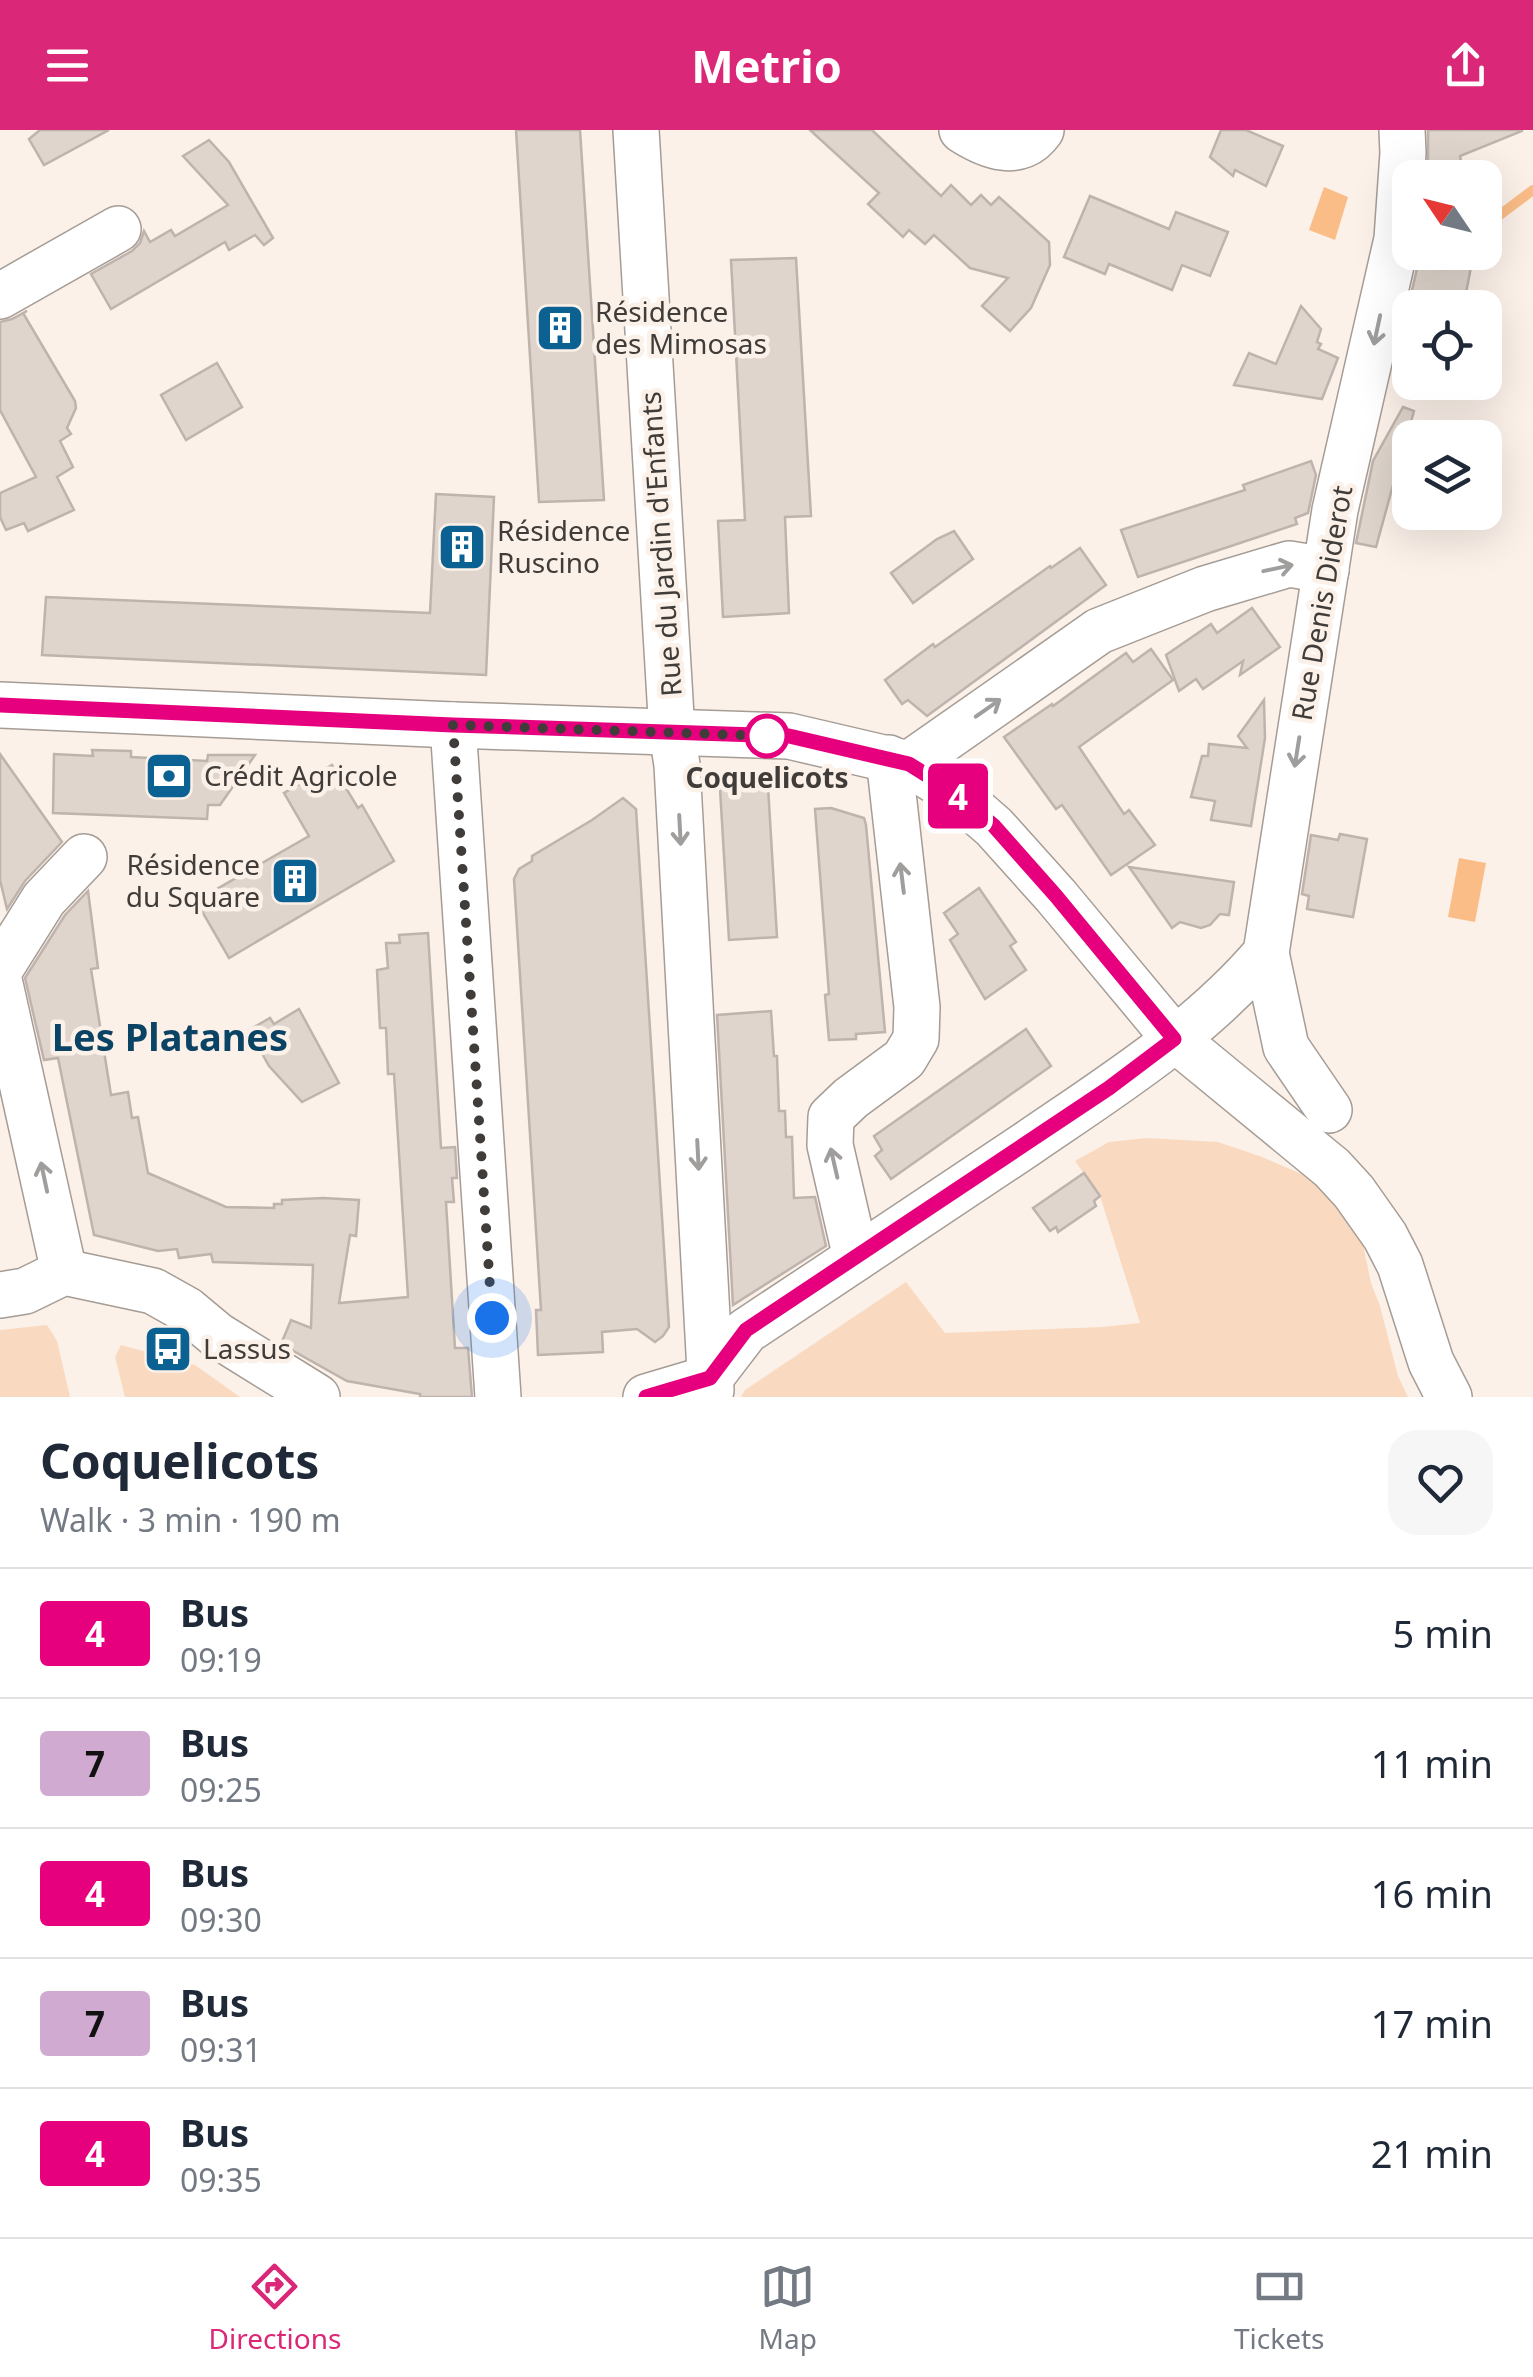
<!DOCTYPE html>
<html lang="en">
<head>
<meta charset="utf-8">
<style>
  :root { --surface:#fff; --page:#f6f6f7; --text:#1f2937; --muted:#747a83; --line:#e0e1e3; --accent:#db2777 }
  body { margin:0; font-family:"Noto Sans",sans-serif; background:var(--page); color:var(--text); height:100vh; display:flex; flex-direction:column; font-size:38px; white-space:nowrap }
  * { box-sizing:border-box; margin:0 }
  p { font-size:32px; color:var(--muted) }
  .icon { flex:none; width:55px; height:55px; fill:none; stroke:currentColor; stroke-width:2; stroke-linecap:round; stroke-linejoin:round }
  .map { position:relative; height:1267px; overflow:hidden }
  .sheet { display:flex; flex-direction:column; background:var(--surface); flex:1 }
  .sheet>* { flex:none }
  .badge { padding:0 20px; border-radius:8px; font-size:35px; line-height:65px }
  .needle { width:65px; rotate:305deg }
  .controls { position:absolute; left:1392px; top:30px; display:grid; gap:20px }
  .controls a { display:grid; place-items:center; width:110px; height:110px; border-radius:20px; background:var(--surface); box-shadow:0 10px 40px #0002; font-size:50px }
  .you { position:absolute; width:50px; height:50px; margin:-25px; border:8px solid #fff; border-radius:50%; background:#1a73e8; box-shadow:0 0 0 15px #1a73e833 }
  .map>.badge { position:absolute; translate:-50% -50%; box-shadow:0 0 0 5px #fff }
  .round { display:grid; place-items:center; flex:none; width:105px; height:105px; border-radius:30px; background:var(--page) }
  .headline { display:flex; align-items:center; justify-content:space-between; height:170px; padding:0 40px }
  h1 { font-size:48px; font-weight:700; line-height:75px }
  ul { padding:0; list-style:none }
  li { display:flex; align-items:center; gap:30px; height:130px; padding:0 40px; border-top:2px solid var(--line) }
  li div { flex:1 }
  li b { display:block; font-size:38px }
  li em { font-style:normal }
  li .badge { min-width:110px; font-weight:700; text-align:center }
  header { display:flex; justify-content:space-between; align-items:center; height:130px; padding:0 40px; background:var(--accent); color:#fff; font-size:45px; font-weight:700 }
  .tabs { display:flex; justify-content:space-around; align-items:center; height:140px; border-top:2px solid var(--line); background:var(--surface); font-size:28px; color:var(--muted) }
  .tabs a { display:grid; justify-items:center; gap:5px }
  .tabs .on { color:var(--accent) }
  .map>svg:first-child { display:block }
  .green { fill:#f9dac0 }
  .water { fill:#fbbd87 }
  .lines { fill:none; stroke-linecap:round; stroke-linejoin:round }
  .stream { stroke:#fbbd87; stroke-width:10 }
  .building { fill:#dfd5cd; stroke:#beb4ad; stroke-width:2.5 }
  .minor-casing { stroke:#a59c95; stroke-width:48 }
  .minor { stroke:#fff; stroke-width:45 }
  .oneway { stroke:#a09e9c }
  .line-casing { stroke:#fff; stroke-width:22 }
  .line { stroke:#e6007e; stroke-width:15 }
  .walk { stroke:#403c39; stroke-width:10; stroke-dasharray:0 18 }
  .stop-dot { fill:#fff; stroke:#e6007e; stroke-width:5 }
  .labels { text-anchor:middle; stroke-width:9; stroke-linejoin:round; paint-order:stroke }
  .poi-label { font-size:28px; fill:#403c39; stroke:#fbf1e9; text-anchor:start }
  .street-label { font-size:28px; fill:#403c39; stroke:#fbf1e9 }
  .stop-label { font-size:28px; font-weight:bold; fill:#403c39; stroke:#fbf1e9 }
  .district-label { font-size:38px; font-weight:bold; fill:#0b4365; stroke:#fbf1e9 }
</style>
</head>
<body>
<header><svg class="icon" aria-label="menu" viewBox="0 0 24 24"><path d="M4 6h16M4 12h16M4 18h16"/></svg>Metrio<svg class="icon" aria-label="share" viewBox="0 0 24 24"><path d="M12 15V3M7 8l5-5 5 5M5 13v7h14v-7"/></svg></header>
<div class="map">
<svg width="1533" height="1267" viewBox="0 0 1533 1267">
  <rect width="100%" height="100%" fill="#fbf1e9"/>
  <g class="green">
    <path d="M1147 1008 1218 1012 1262 1027 1304 1045 1324 1061 1360 1100 1371 1153 1380 1176 1398 1246 1408 1267H741L745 1260 906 1152 945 1203 1102 1197 1140 1193 1100 1066 1075 1031 1109 1012Z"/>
    <path d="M47 1195 57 1211 70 1267H0V1200Z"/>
    <path d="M121 1215 195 1235 240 1267H125L115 1227Z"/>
  </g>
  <g class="water">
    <path d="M1324 57 1348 67 1335 110 1309 100Z"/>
    <path d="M1459 728 1486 733 1475 792 1448 787Z"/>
  </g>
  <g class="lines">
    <path class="stream" d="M1485 96 1533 60"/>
  </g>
  <g class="building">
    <path d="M40 0H109L44 35 29 9Z"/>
    <path d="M516 0H580L604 370 539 372Z"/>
    <path d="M810 0H872L941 66 951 55 971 75 981 65 991 75 999 67 1049 112 1050 135 1031 178 1010 201 982 176 1008 148 970 138 934 105 925 114 909 100 903 107 868 74 879 63Z"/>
    <path d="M1221 0H1246L1283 16 1266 56 1235 40 1233 46 1210 27Z"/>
    <path d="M1428 0H1522V1L1460 26 1464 48H1428Z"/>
    <path d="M209 10 229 32 273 108 264 115 255 105 229 120 225 112 111 179 91 144 132 121 140 113 144 101 150 112 171 100 175 106 228 75 183 26Z"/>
    <path d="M1090 66 1169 99 1176 82 1228 102 1210 146 1182 135 1172 160 1109 134 1105 144 1064 127Z"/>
    <path d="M1451 122H1474L1463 178H1408L1418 134 1440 139 1443 125Z"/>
    <path d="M796 128 811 386 785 387 789 483 723 487 718 391 745 390 731 130Z"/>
    <path d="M1301 176 1321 199 1317 212 1321 214 1318 219 1338 228 1322 269 1234 255 1249 223 1276 234Z"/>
    <path d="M27 181 23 183 75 271 76 278 67 298 71 304 60 311 73 337 57 347 74 380 28 401 24 393 6 400 0 387V363L36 347 0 280V192L12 189Z"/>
    <path d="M217 233 242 277 186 310 161 265Z"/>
    <path d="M1403 277 1414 281 1407 306 1410 308V334L1400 330 1376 417 1356 413 1373 331Z"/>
    <path d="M1311 331 1316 345 1308 383 1295 388 1297 394 1138 447 1121 400 1245 360 1243 355Z"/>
    <path d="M436 364 494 367 486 545 42 525 46 467 430 483Z"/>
    <path d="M954 401 973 429 913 473 891 443 937 409Z"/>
    <path d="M1080 418 1106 455 927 586 908 570 902 574 885 550 933 514 935 517 1050 436 1051 438Z"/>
    <path d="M1252 478 1280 517 1240 545 1243 531 1203 559 1196 549 1179 561 1166 525 1211 494 1217 503Z"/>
    <path d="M1151 519 1173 550 1079 617 1124 684 1129 680 1155 715 1111 745 1062 675 1056 679 1004 607 1052 574 1053 576 1126 523 1133 532Z"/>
    <path d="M1264 570 1265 608 1251 696 1211 690 1215 671 1191 667 1202 626H1208L1209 614 1247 618 1238 606Z"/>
    <path d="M92 620 131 621V627L207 631 208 625H255L220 675H208L207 689 53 683 54 624 93 626Z"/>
    <path d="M0 624 62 712 25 751 7 779 0 750Z"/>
    <path d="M332 635 358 678 362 675 394 731 229 828 196 771 309 706 284 663Z"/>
    <path d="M768 656 777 807 729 810 720 659Z"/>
    <path d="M623 668 636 679 669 1197 663 1206 655 1212 637 1199 602 1202 603 1222 538 1225 536 1180H541L514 749 519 739 532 731V726L592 690Z"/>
    <path d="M831 678 864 688 866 695 885 902 856 904V909L829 910 825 865 829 864 815 679Z"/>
    <path d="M1340 704 1367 709 1353 787 1307 779 1309 766 1302 764 1311 705 1338 710Z"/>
    <path d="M1129 737 1234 752 1229 785 1220 784 1210 795 1201 798 1180 792 1172 798Z"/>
    <path d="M979 758 1016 812 1010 816 1026 840 985 869 950 810 958 804 944 783Z"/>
    <path d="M88 761 98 838 91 839 111 965 128 962 132 988 138 987 148 1043 226 1077 274 1078V1074H282V1070L323 1068 359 1070 356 1106 350 1105 339 1173 408 1167 394 944H388L386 898H380L377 840 388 838 386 813H400L399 805 428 803 441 1018 455 1017 457 1048H452L454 1072H446L455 1218H468L472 1267H420V1264L347 1251 281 1214 291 1190 311 1198 313 1135 213 1132 211 1124 179 1128 177 1119 158 1121 94 1105 58 928 44 930 25 848 65 785Z"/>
    <path d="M299 879 339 953 302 972 269 936 249 900 270 888 274 894Z"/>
    <path d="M771 881 774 926H777L779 981H785L786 1007H792L794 1068 815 1067 826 1116 733 1175 717 885Z"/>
    <path d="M1026 899 1051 936 891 1049 875 1026 882 1020 874 1006Z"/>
    <path d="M1084 1043 1100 1066 1094 1071 1096 1076 1058 1102 1056 1097 1050 1101 1033 1078Z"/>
  </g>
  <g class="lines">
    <g class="minor-casing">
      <g id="minor">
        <path d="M636 0 672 603 677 635 711 1260"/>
        <path d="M962 0C987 16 1020 30 1041 0"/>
        <path d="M0 166 118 99"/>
        <path d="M0 575 453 595 789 606 909 634 955 663 994 697 1056 766 1175 909 1332 1038 1354 1062 1385 1106 1400 1135 1431 1232 1449 1267"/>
        <path d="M453 595 498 1267"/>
        <path d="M909 634 1099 501 1205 459 1289 434 1326 440"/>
        <path d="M1266 823 1286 917 1329 980"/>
        <path d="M0 839 44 769 84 727"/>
        <path d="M0 854 64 1142"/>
        <path d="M856 1128 830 1015 831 987 851 968 904 929 916 909 917 877 889 628"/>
        <path d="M0 1165 25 1161 64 1142 153 1161 187 1180 217 1205 317 1267"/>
        <path d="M646 1267 710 1248 746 1201C840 1139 934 1076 1027 1014 1110 957 1200 901 1266 823L1335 380 1397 109 1403 23 1402 0"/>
      </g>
    </g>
    <use href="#minor" class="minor"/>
  </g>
  <defs><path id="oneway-shaft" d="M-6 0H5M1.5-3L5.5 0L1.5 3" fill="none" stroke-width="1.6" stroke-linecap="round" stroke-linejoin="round" transform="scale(2.5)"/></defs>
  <g class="oneway">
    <use href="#oneway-shaft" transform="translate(1377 200) rotate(102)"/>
    <use href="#oneway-shaft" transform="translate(1278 438) rotate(-12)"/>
    <use href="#oneway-shaft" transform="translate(988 578) rotate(-35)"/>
    <use href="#oneway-shaft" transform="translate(1297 622) rotate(99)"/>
    <use href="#oneway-shaft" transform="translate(680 700) rotate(87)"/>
    <use href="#oneway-shaft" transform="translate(902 748) rotate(-97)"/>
    <use href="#oneway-shaft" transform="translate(698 1025) rotate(87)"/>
    <use href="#oneway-shaft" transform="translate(834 1033) rotate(-103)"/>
    <use href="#oneway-shaft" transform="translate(44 1047) rotate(-102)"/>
  </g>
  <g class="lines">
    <g class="line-casing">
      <path id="line" d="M0 575 453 595 789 606 909 634 955 663 994 696 1056 766 1174 909 1109 958 746 1200 710 1248 646 1267"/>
    </g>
    <use href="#line" class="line"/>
    <path class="walk" d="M492 1188 453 595 767 606"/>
  </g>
  <defs>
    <g id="building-square" transform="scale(2.5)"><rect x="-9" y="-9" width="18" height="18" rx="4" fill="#0a6192" stroke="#fbf1e9"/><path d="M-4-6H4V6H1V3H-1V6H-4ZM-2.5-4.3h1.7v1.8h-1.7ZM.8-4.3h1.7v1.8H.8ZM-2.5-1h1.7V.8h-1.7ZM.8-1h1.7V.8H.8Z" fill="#fff"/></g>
    <g id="bank-square" transform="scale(2.5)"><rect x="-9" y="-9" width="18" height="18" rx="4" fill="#0a6192" stroke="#fbf1e9"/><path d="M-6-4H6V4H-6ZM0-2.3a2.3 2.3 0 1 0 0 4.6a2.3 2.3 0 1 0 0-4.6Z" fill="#fff"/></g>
    <g id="bus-square" transform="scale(2.5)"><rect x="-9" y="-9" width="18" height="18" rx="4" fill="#0a6192" stroke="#fbf1e9"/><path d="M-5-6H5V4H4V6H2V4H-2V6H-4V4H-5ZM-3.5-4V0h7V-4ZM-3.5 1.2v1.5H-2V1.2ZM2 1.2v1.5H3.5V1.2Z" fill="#fff"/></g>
  </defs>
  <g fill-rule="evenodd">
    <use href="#building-square" x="560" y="198"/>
    <use href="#building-square" x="462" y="417"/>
    <use href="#bank-square" x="169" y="646"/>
    <use href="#building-square" x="295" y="751"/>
    <use href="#bus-square" x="168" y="1219"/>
  </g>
  <circle class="stop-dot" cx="767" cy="606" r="20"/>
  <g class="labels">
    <g class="poi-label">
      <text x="595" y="192">Résidence<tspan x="595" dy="32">des Mimosas</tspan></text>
      <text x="497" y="411">Résidence<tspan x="497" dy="32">Ruscino</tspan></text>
      <text x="204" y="656">Crédit Agricole</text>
      <text x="260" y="745" text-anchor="end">Résidence<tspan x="260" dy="32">du Square</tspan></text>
      <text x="203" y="1229">Lassus</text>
    </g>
    <g class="street-label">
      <text transform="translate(661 414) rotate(-94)" y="10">Rue du Jardin d'Enfants</text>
      <text transform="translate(1322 473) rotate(-80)" y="10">Rue Denis Diderot</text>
    </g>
    <g class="stop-label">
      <text x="767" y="658">Coquelicots</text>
    </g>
    <g class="district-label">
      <text x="170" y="921">Les Platanes</text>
    </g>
  </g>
</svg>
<div class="controls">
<a><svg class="needle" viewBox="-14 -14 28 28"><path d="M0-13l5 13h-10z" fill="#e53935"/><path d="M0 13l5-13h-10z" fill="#747a83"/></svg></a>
<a><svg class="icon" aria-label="locate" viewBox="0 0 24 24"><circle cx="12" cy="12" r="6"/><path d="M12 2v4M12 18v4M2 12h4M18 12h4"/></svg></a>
<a><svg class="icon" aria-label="layers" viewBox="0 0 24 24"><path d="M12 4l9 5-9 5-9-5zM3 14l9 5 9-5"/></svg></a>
</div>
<div class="you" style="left:492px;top:1188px"></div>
<b class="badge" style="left:958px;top:666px;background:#e6007e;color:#fff">4</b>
</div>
<section class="sheet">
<div class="headline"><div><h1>Coquelicots</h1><p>Walk · 3 min · 190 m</p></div><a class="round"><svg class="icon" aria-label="heart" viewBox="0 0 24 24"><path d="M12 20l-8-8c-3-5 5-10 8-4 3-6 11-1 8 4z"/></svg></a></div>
<ul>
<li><span class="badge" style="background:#e6007e;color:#fff">4</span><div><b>Bus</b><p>09:19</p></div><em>5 min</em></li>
<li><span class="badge" style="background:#d0aad0;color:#111">7</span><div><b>Bus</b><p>09:25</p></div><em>11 min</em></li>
<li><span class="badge" style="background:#e6007e;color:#fff">4</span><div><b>Bus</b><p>09:30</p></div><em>16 min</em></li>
<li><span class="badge" style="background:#d0aad0;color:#111">7</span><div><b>Bus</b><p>09:31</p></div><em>17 min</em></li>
<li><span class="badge" style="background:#e6007e;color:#fff">4</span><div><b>Bus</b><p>09:35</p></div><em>21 min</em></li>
</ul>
</section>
<nav class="tabs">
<a class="on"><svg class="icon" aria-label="directions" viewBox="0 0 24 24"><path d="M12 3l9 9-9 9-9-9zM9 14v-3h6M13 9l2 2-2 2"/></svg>Directions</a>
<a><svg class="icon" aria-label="map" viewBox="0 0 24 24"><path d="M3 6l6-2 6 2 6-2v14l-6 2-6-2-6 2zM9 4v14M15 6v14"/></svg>Map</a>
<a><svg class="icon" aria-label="tickets" viewBox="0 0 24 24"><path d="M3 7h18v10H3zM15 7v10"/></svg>Tickets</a>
</nav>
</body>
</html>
